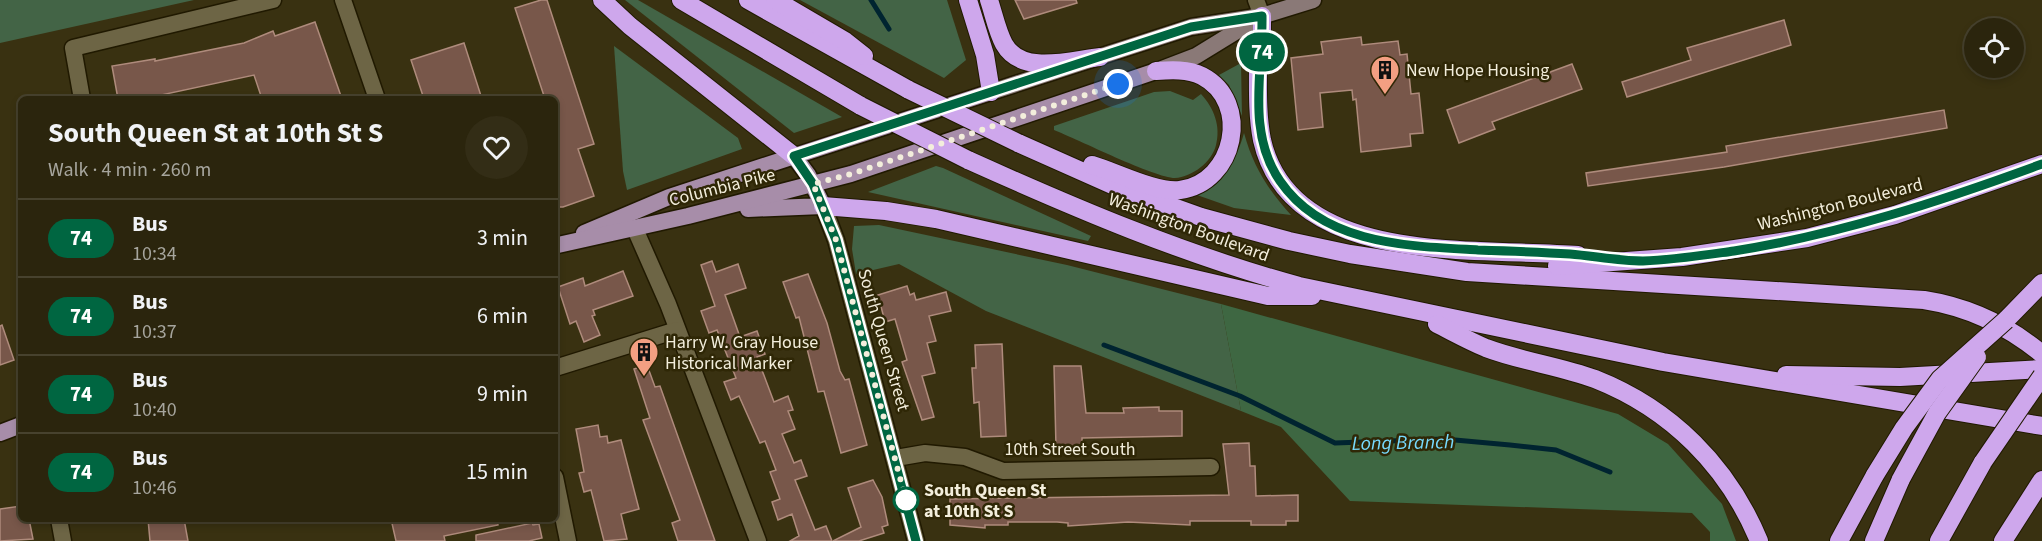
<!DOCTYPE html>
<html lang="en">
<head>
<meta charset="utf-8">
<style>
  :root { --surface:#2b250d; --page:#332d16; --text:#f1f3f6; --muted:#a6a59d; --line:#47422e }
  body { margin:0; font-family:"Source Sans 3",sans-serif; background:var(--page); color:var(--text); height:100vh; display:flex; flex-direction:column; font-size:22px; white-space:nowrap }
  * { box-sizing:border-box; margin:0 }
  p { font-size:20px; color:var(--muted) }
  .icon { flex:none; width:33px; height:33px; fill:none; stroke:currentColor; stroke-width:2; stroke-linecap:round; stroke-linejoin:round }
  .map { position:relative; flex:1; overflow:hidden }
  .drawer { position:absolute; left:18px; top:96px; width:540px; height:426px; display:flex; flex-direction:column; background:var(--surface); border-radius:9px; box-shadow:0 3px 9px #0003,0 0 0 2px var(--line) }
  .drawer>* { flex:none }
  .badge { padding:0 12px; border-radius:20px; font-size:21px; line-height:39px }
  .controls { position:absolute; left:1964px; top:18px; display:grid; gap:12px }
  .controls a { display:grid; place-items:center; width:60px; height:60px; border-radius:50%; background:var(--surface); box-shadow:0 3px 9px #0003,0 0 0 2px var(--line); font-size:30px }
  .you { position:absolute; width:30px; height:30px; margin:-15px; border:4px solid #fff; border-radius:50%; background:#1a73e8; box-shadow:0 0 0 9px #1a73e833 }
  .map>.badge { position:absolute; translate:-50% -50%; box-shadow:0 0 0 3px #fff }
  .round { display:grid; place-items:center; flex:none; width:63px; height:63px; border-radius:32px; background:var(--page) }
  .overview { display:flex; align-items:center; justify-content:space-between; height:102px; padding:0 30px }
  h1 { font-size:28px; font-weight:700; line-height:45px }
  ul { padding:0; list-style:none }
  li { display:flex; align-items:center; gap:18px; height:78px; padding:0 30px; border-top:2px solid var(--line) }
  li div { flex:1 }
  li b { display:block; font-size:22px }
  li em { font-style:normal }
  li .badge { min-width:66px; font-weight:700; text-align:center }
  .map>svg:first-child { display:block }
  .green { fill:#436446 }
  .forest { fill:#3e6742 }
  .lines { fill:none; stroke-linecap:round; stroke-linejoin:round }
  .stream { stroke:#002430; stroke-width:5 }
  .building { fill:#78574a; stroke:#af8b7c; stroke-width:1.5 }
  .minor-casing { stroke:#201900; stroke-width:19 }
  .tertiary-casing { stroke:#201900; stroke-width:19 }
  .secondary-casing { stroke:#201900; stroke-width:19 }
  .primary-casing { stroke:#201900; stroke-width:19 }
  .motorway-casing { stroke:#201900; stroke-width:20 }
  .minor { stroke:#6d6545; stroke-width:16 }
  .tertiary { stroke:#6d6545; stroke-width:16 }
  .secondary { stroke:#8a7977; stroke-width:16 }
  .primary { stroke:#a78da9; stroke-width:16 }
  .motorway { stroke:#cea7ec; stroke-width:18 }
  .motorway-bridge-casing { stroke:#201900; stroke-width:20; stroke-linecap:butt }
  .motorway-bridge { stroke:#cea7ec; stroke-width:18 }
  .line-casing { stroke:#fff; stroke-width:14 }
  .line { stroke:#006641; stroke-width:9 }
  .walk { stroke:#f3eedc; stroke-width:6; stroke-dasharray:0 10.8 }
  .stop-dot { fill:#fff; stroke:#006641; stroke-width:3 }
  .labels { text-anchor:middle; stroke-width:5; stroke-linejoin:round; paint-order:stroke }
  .poi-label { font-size:18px; fill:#f3eedc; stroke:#2f2706; text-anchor:start }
  .street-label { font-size:18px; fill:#f3eedc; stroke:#2f2706 }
  .stop-label { font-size:18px; font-weight:bold; fill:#f3eedc; stroke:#2f2706; text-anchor:start }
  .water-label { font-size:20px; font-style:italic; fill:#77dafd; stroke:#2f2706 }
</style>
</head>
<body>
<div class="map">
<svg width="2042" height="541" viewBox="0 0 2042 541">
  <rect width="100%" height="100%" fill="#393111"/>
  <g class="green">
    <path d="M0 0H194L0 43Z"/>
    <path d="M625 0H638L842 117 794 133Z"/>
    <path d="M800 0H947L966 60 944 78Z"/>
    <path d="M614 46 738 138 742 149 627 190 623 171Z"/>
    <path d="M1241 63 1242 116 1229 85 1219 75Z"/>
    <path d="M1170 91 1193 100 1201 94C1214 108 1221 126 1216 145 1212 162 1192 177 1175 178 1155 178 1077 139 1054 130V126L1154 92Z"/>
    <path d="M1244 133C1253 166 1268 190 1291 215L1234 208 1194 194C1223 184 1236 161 1244 133Z"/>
    <path d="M936 166 943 168 1091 236 1088 241 868 192Z"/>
    <path d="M879 225 1067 265 1221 304 1241 411 986 311 899 264 856 274 852 249 854 226Z"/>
  </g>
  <path class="forest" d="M1221 304 1618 414 1668 444 1722 504 1736 541H1710V532L1692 513 1350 501 1281 427 1241 411Z"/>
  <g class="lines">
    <g class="stream">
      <path d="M871 0 889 29"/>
      <path d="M1104 345 1240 396 1335 443 1444 439 1510 445 1556 450 1610 472"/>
    </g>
  </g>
  <g class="building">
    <path d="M541 0H547L594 144 578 149 594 196 563 207H555V99H545L515 8Z"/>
    <path d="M1015 0H1076L1077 3 1024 19Z"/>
    <path d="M1784 20 1791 45 1627 97 1622 82 1691 60 1687 48Z"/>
    <path d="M315 22 342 99H262L254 75 161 95 162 99H118L112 66 155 59V61L244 43 273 31 275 36Z"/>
    <path d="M1361 37 1362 45 1398 41 1400 55 1407 54 1411 94 1419 93 1423 133 1410 134 1411 146 1361 152 1356 99 1353 100 1352 90 1320 93 1323 127 1298 130 1291 58 1323 54 1321 42Z"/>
    <path d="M464 43 482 99H424L411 60Z"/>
    <path d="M1572 64 1582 89 1492 122 1495 129 1459 143 1447 110Z"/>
    <path d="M1944 110 1947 128 1724 167 1588 186 1586 173 1727 152 1726 146Z"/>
    <path d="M712 261 716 272 738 264 746 288 725 295 740 337 757 331 765 354 757 357 774 402 788 396 793 410 788 411 795 429 782 434 794 463 801 460 807 476 795 480 815 530 826 526 832 541H790L799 536 792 514 778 520 772 502 780 499 770 472 776 470 765 441 760 443 739 396 731 400 724 382 736 378 717 330 709 333 701 311 715 306 701 265Z"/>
    <path d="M623 271 633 296 593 310 595 315 592 316 600 335 584 342 576 321 570 324 558 287 583 278 585 286Z"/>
    <path d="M808 274 827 323 840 371 845 380 849 379 867 445 841 453 824 391 818 392 799 317 796 318 783 282Z"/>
    <path d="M907 286 910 295 914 293 916 300 946 292 951 311 929 316 936 341 927 343 935 373 922 376 934 417 922 420 902 362 907 360 895 319 885 322 878 295Z"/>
    <path d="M2 325 14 360 0 365V326Z"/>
    <path d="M1002 344 1006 436 981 437 979 402 974 403 972 368H976L975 345Z"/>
    <path d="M647 365 655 387 660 386 715 541H678L672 523 680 520 643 420 650 418 634 369Z"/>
    <path d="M1054 366H1081L1086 413H1124L1123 408 1159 407V411H1182V436L1082 438V447H1056Z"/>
    <path d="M598 425 600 437 607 436 608 443 621 440 639 509 621 514 627 539 604 541 591 490 584 492 579 473 584 472 576 429Z"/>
    <path d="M1249 443 1250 466H1255L1256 496 1298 495V521H1286V525H1251V521H1190V525L1128 522 1068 526V523L1057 522H1008V525H985V528L950 525V499L1229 495 1223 444Z"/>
    <path d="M873 480 882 497 888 525 882 527 884 533 859 541H833L861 527 848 488Z"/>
    <path d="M21 506V519H29L33 539 0 541V509Z"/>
    <path d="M148 519H184L188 541H150Z"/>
    <path d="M391 519H497L498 525 444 536 445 541H396Z"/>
    <path d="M532 523 533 525 539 524 542 538 529 541H476V535Z"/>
  </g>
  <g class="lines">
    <g class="minor-casing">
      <g id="minor">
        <path d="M343 0 377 99"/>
        <path d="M82 99 73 48 273 0"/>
        <path d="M823 206 836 240 916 541"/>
        <path d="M635 229 668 304 758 541"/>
        <path d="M555 368 677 330"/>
        <path d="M896 458 925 453 965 457 1003 471 1211 467"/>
        <path d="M555 477 568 541"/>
        <path d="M59 519 63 541"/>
      </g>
    </g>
    <g class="tertiary-casing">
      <path id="tertiary" d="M1256 0 1262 16"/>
    </g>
    <g class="secondary-casing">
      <g id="secondary">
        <path d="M1162 69 1196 56 1253 21"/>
        <path d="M991 92 1191 27 1262 16 1313 0"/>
      </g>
    </g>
    <g class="primary-casing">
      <g id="primary">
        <path d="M748 209 823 206 808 175 794 156"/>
        <path d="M584 233 669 197 991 92"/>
        <path d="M558 245 688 216 851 174 1156 71"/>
        <path d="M0 433 21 425"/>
      </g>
    </g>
    <g class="motorway-casing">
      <g id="motorway">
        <path d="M602 0 630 26 794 156"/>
        <path d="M681 0 861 106"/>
        <path d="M748 0 909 90"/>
        <path d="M775 0 845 41 864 56"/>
        <path d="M968 0 985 55 991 92"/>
        <path d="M989 0C994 15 997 31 1004 44 1022 76 1071 60 1100 57"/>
        <path d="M1262 16V53L1258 62C1258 88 1257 115 1262 140 1291 268 1479 247 1578 255"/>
        <path d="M1018 143 1117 187 1201 217 1289 241 1350 254 1467 272 1924 300C1969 307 2007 325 2042 354"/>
        <path d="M968 160C1077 209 1185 255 1299 286L1663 362 2042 426"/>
        <path d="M1092 165C1116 172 1156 193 1180 190 1235 183 1252 102 1202 76 1188 69 1171 70 1156 71"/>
        <path d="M823 206 886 211 936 219 1268 296H1312"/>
        <path d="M1557 266 1682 257 1807 238 1895 215 2042 164"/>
        <path d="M2006 320 2042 283"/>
        <path d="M1437 324C1453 332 1469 341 1486 348 1520 361 1560 366 1595 379 1671 409 1728 466 1759 541"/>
        <path d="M1786 375 1900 377 2042 369"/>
        <path d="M1839 541 1875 475"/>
        <path d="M1874 541 1901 479"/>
        <path d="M1939 541 1983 462"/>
        <path d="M2003 541 2042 480"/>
      </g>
    </g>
    <use href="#minor" class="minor"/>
    <use href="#tertiary" class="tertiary"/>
    <use href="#secondary" class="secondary"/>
    <use href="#primary" class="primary"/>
    <use href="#motorway" class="motorway"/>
    <g class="motorway-bridge-casing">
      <g id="motorway-bridge">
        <path d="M909 90 1018 143"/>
        <path d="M861 106 968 160"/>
        <path d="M1983 462 2042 376"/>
        <path d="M1875 475 1904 428 1940 379 2006 320"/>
        <path d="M1901 479 1937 413 1977 357"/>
      </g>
    </g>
    <use href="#motorway-bridge" class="motorway-bridge"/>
  </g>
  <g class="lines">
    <g class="line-casing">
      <path id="line" d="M916 541 836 240 813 184 794 156 1191 27 1262 16C1263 71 1246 132 1280 181 1324 245 1408 246 1478 250 1509 251 1540 252 1570 254 1594 256 1619 261 1643 261 1673 260 1705 255 1734 251 1841 234 1941 201 2042 164"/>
    </g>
    <use href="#line" class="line"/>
    <path class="walk" d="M906 500 836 240 813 184 851 174 1118 84"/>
  </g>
  <defs>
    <g id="building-pin" transform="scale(1.5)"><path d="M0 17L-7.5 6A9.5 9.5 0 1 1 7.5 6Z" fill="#f39f82" stroke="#2f2706"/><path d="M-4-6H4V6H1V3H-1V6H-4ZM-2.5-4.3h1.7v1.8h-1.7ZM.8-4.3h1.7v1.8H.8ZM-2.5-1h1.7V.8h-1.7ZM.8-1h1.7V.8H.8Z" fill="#111"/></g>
  </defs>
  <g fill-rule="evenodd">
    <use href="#building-pin" x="1385" y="70"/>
    <use href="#building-pin" x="644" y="352"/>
  </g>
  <circle class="stop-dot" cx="906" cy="500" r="12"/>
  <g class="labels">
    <g class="poi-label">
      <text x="1406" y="76">New Hope Housing</text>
      <text x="665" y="348">Harry W. Gray House<tspan x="665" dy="21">Historical Marker</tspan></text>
    </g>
    <g class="street-label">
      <text transform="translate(722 187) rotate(-14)" y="6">Columbia Pike</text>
      <text transform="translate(1840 204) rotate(-14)" y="6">Washington Boulevard</text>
      <text transform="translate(1189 227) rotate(20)" y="6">Washington Boulevard</text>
      <text transform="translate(884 340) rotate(74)" y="6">South Queen Street</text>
      <text x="1070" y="455">10th Street South</text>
    </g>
    <g class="stop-label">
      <text x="924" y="496">South Queen St<tspan x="924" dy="21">at 10th St S</tspan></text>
    </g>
    <g class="water-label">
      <text transform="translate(1403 442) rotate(-1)" y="7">Long Branch</text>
    </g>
  </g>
</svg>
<div class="controls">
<a><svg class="icon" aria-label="locate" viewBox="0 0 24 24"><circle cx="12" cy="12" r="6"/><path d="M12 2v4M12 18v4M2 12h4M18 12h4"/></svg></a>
</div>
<div class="you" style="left:1118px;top:84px"></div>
<b class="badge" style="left:1262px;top:52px;background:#006641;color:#fff">74</b>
<section class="drawer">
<div class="overview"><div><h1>South Queen St at 10th St S</h1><p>Walk · 4 min · 260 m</p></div><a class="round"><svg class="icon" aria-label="heart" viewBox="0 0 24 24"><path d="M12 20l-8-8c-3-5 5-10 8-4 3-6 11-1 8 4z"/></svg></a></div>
<ul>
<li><span class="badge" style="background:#006641;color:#fff">74</span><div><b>Bus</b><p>10:34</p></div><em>3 min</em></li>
<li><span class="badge" style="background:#006641;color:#fff">74</span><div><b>Bus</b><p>10:37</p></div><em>6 min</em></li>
<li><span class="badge" style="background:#006641;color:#fff">74</span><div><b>Bus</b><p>10:40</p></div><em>9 min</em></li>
<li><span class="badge" style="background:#006641;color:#fff">74</span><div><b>Bus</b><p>10:46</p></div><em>15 min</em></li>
</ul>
</section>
</div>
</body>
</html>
